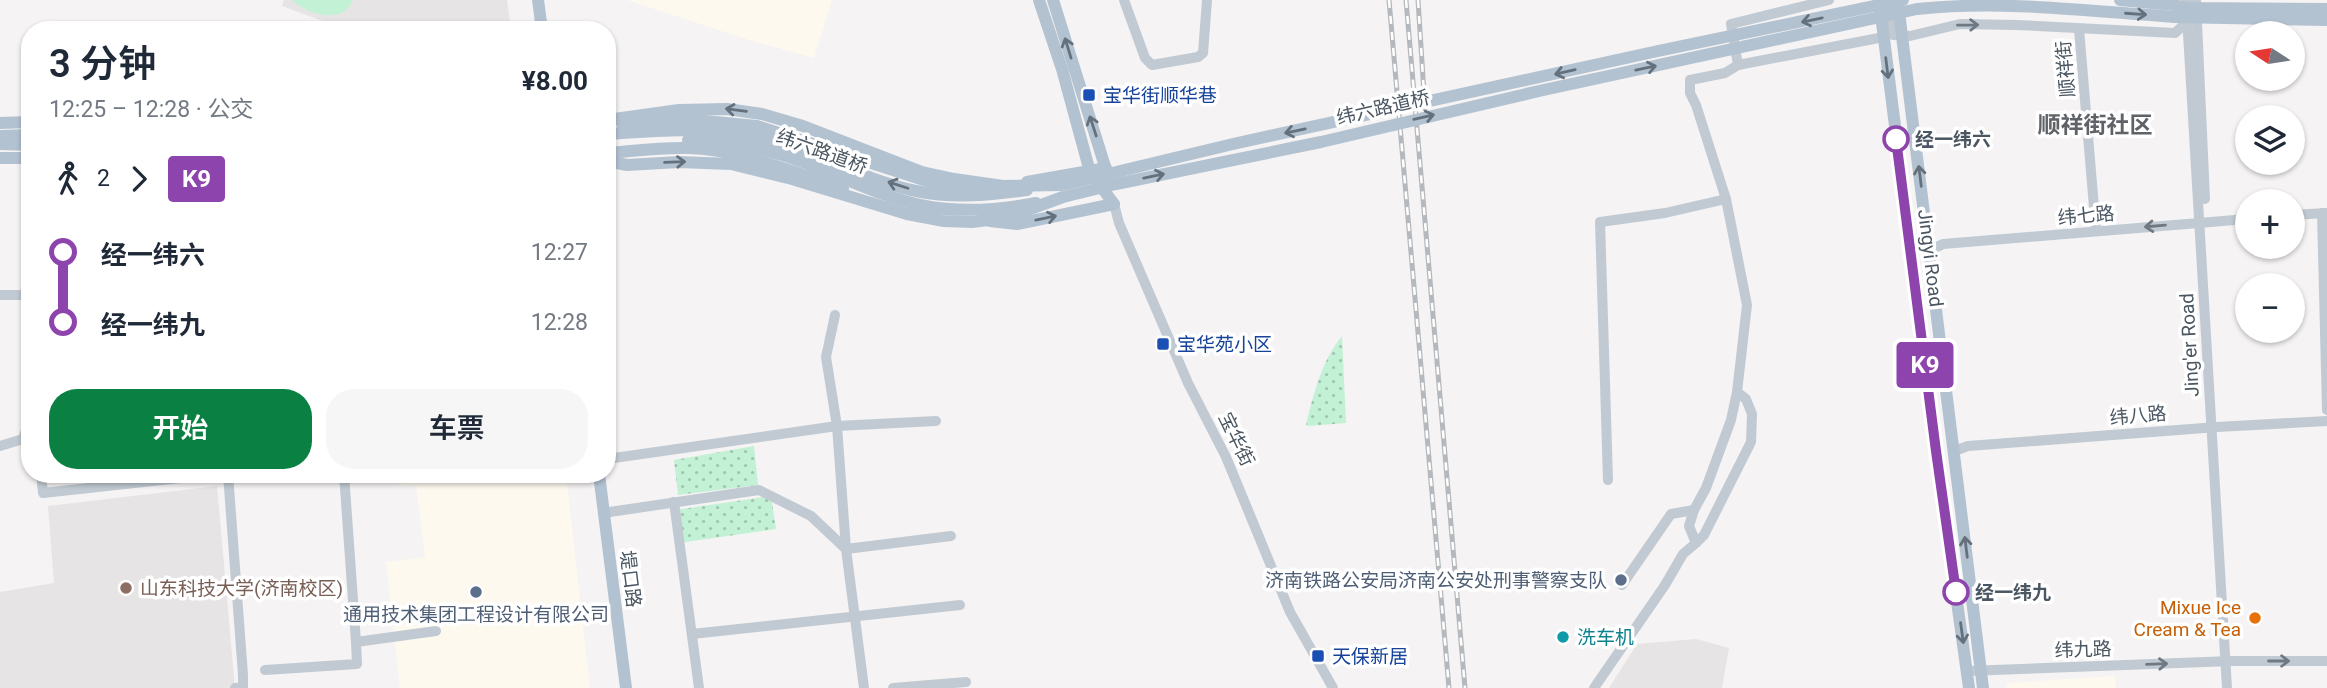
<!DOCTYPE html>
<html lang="zh">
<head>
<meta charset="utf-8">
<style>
  :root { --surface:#fff; --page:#f6f6f7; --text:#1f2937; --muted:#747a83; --accent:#0b8043 }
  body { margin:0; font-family:Roboto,"Noto Sans SC",sans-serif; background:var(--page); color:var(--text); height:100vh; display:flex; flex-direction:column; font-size:26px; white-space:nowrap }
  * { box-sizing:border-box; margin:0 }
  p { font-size:23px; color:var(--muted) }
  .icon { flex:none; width:38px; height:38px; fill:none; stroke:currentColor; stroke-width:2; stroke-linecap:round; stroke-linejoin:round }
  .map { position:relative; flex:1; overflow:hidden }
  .drawer { position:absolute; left:21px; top:21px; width:595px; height:462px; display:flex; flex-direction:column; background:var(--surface); border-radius:28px; box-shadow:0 2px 5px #0004 }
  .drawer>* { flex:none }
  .badge { padding:0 14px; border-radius:5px; font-size:24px; line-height:46px }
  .needle { width:46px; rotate:282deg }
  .buttons { position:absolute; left:2235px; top:21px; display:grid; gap:14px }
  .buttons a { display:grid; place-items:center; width:70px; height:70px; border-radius:50%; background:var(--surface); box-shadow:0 2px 5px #0004; font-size:35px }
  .map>.badge { position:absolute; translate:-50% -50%; box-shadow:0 0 0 4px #fff }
  .legs { display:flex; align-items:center; gap:10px; height:77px; padding:0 28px; font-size:23px }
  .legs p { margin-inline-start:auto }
  .summary { display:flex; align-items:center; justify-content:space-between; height:119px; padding:0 28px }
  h1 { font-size:38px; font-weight:600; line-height:52px }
  .cta { display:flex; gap:14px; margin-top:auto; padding:14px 28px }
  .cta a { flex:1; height:80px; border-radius:28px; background:var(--accent); color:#fff; font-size:28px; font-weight:600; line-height:80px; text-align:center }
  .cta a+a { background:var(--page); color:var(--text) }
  ul { padding:0 28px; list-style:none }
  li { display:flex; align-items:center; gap:24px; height:70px; font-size:26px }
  li i { display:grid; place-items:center; width:10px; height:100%; margin:0 9px; background:currentColor }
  li i::after { content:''; width:18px; height:18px; margin:-9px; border:5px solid; border-radius:50%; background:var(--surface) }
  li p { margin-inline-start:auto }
  li:first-child i { background:linear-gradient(#0000 50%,currentColor 0) }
  li:last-child i { background:linear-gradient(currentColor 50%,#0000 0) }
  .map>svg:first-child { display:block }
  .commercial { fill:#fdf9ef }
  .education { fill:#e6e4e5 }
  .grass { fill:url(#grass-dots) }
  .garden { fill:#c3f1d5 }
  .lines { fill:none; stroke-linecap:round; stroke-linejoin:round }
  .minor { stroke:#c1cad2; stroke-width:10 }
  .major { stroke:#b3c2d1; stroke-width:12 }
  .rail-casing { stroke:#b5b8bd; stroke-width:5 }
  .rail { stroke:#fff; stroke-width:2.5; stroke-dasharray:8; stroke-linecap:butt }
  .major-bridge { stroke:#b3c2d1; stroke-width:12 }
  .oneway { stroke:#64717d }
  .oneway2 { stroke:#6e7983 }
  .line-1-casing { stroke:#fff; stroke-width:16 }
  .line-1 { stroke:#8e44ad; stroke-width:10 }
  .transit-dot { fill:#1a4fb4; stroke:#fff; stroke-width:2.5 }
  .stop-1-dot { fill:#fff; stroke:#8e44ad; stroke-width:3.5 }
  .service-dot { fill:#5c6f8a; stroke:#fff; stroke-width:2.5 }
  .education-dot { fill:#8d6e63; stroke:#fff; stroke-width:2.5 }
  .food-dot { fill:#e8710a; stroke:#fff; stroke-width:2.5 }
  .culture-dot { fill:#0f9aa8; stroke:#fff; stroke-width:2.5 }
  .labels { text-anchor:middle; stroke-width:7; stroke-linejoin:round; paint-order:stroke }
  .street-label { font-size:19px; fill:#4a5661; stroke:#fff }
  .transit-label { font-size:19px; fill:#164399; stroke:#fff; text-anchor:start }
  .stop-label { font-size:19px; font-weight:bold; fill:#4a5661; stroke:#fff; text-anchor:start }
  .service-label { font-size:19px; fill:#4e5e75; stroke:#fff; text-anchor:end }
  .education-label { font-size:19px; fill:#785e54; stroke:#fff; text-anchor:start }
  .food-label { font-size:19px; fill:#c56008; stroke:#fff; text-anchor:end }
  .culture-label { font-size:19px; fill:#0d838f; stroke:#fff; text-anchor:start }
  .quarter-label { font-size:23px; font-weight:bold; fill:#5f6368; stroke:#fff }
</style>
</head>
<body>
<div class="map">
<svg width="2327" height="688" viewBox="0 0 2327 688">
  <defs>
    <pattern id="grass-dots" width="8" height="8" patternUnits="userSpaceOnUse" patternTransform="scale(1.75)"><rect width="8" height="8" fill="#c3f1d5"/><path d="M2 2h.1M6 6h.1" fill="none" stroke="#a0c6b0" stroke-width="1.8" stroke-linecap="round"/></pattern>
  </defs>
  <rect width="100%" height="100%" fill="#f5f3f3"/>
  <g class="commercial">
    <path d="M627 0H832L814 58 749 40Z"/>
    <path d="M398 474H566L590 688H400L386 562 425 557 416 485 399 486Z"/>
    <path d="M2115 676 2116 688H2007L2006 683Z"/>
  </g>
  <g class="education">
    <path d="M284 0H507L511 30H347L282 6Z"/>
    <path d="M217 486 235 688H0V592L54 583 48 506Z"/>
    <path d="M1696 639 1729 648 1722 688H1609L1637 644Z"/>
  </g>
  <g class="grass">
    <path d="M1342 336 1346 423 1308 426 1306 425C1313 395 1322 360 1342 336Z"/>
    <path d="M754 446 758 485 678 495 674 460Z"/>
    <path d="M771 496 776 529 679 543 675 510Z"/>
  </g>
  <path class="garden" d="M292 0H353C343 26 307 14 292 0Z"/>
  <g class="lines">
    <g class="minor">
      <path d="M1124 0 1145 58 1152 65 1198 57 1203 53 1207 0"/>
      <path d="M2186 0 2227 688"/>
      <path d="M2196 0 2205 199"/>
      <path d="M1890 9 1893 35 1910 36 1960 24 2017 25 2175 33 2188 21"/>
      <path d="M2079 29 2096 231"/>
      <path d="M1738 65 1731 24 1829 0"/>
      <path d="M1114 204 1119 223 1188 383 1226 457 1290 612 1333 688"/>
      <path d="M2322 213 2327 410"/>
      <path d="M2292 215 2326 213"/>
      <path d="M1929 245 1937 247 1943 244 2247 219"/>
      <path d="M0 295H30"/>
      <path d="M835 315 826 357 837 426 846 549 951 536"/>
      <path d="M0 446 23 439 30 419"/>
      <path d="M1953 448 1960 449 1968 446 2217 427 2327 421"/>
      <path d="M607 459 837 426 936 421"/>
      <path d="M41 474 43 493 217 474"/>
      <path d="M228 474 243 675V687L235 688"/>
      <path d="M344 474 356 642 436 631"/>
      <path d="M1608 480 1600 222 1665 213 1726 199"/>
      <path d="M674 502 699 688"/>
      <path d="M603 513 759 490 811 516 846 549 864 688"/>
      <path d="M1696 543 1704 535 1751 442 1752 414 1746 399 1737 392 1747 305 1726 199 1696 105 1690 93V80L1725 73 1738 65 1884 37"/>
      <path d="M1622 585 1671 514 1694 510"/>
      <path d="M692 634 960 605"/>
      <path d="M265 670 357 664 356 642"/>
      <path d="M1967 671 2232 661H2327"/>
      <path d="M893 688 966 682"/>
      <path d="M1594 688 1665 585 1683 554 1696 543 1689 526 1694 510 1706 488 1731 420 1737 392"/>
    </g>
    <g class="major">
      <path d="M538 0 542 30"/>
      <path d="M1039 0 1062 69 1090 172 1114 204"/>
      <path d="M1053 0 1108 176"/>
      <path d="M2120 0 2174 5 2186 8 2327 9"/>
      <path d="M1898 4 1983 688"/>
      <path d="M1880 7 1936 451 1969 688"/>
      <path d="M2174 17 2327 20"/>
      <path d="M0 123 30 122"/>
      <path d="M622 123 684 119 757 126 927 181 979 190 996 187"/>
      <path d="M607 134C654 131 699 127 745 135 805 144 857 179 916 191 954 199 990 195 1027 190"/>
      <path d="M0 136 30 135"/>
      <path d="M688 140C729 140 770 149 808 164 847 179 884 198 925 206 962 213 999 210 1036 203"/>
      <path d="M0 144 30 145"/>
      <path d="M607 153C634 151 661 147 688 148 741 149 793 173 843 188"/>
      <path d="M0 158H30"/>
      <path d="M1027 182 1106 168"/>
      <path d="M990 221 1017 224 1114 204"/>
      <path d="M599 474 626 688"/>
    </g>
    <g class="rail-casing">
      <g id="rail">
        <path d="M1389 0 1449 688"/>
        <path d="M1406 0 1465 688"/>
        <path d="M1418 0 1425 109"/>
      </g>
    </g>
    <use href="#rail" class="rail"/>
    <g class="major-bridge">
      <path d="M607 120 679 110 727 109 762 114 803 126 922 172 954 179 1003 186 1062 185 1233 144 1658 51 1903 0"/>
      <path d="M607 161 627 165 679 162 731 164 792 179 907 214 944 221 972 222 988 220 1022 212 1063 197 1116 184 1321 142 1539 91 1917 9C2002 0 2089 11 2174 17"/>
    </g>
  </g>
  <defs><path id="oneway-shaft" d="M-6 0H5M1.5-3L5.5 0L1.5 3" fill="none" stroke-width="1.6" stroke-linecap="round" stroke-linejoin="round" transform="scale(1.75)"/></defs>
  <g class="oneway">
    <use href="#oneway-shaft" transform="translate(2136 14) rotate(4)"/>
    <use href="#oneway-shaft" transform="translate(1812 20) rotate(168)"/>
    <use href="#oneway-shaft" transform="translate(1068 48) rotate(-107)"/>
    <use href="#oneway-shaft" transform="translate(1646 68) rotate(-12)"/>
    <use href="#oneway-shaft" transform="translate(1887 68) rotate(83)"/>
    <use href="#oneway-shaft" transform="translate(1565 72) rotate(167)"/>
    <use href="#oneway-shaft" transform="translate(736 110) rotate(-173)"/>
    <use href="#oneway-shaft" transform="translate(1424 117) rotate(-13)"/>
    <use href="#oneway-shaft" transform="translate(1093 126) rotate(-108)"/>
    <use href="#oneway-shaft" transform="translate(1295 131) rotate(168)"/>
    <use href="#oneway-shaft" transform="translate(675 162) rotate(-2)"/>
    <use href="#oneway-shaft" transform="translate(1154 176) rotate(-12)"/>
    <use href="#oneway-shaft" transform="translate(1920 176) rotate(-97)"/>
    <use href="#oneway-shaft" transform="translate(898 185) rotate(-162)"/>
    <use href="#oneway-shaft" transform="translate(1046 218) rotate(-12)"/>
    <use href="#oneway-shaft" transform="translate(1966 547) rotate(-97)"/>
    <use href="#oneway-shaft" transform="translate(1962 633) rotate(82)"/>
  </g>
  <g class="oneway2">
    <use href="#oneway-shaft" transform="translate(1968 25) rotate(-1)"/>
    <use href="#oneway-shaft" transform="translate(2155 226) rotate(175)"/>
    <use href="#oneway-shaft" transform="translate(2279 661)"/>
    <use href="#oneway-shaft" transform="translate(2157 664) rotate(-2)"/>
  </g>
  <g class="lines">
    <g class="line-1-casing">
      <path id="line-1" d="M1896 139 1936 451 1956 592"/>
    </g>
    <use href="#line-1" class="line-1"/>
  </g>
  <g class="transit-dot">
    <rect x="1082" y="88" width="14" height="14" rx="3.5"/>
    <rect x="1156" y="337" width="14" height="14" rx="3.5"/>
    <rect x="1311" y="649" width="14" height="14" rx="3.5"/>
  </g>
  <g class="stop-1-dot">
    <circle cx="1896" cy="139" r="12"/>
    <circle cx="1956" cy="592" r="12"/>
  </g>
  <g class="service-dot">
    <circle cx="1621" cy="580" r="7"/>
    <circle cx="476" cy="592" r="7"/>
  </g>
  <circle class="education-dot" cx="126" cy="588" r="7"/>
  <circle class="food-dot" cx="2255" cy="618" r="7"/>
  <circle class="culture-dot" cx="1563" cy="637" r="7"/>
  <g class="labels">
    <g class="street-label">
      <text transform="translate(2065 69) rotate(-95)" y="7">顺祥街</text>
      <text transform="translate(1383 107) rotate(-13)" y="7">纬六路道桥</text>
      <text transform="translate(822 151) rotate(20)" y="7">纬六路道桥</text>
      <text transform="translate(2086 215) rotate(-5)" y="7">纬七路</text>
      <text transform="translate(1931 258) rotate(83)" y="7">Jingyi Road</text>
      <text transform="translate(2189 345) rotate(-93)" y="7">Jing'er Road</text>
      <text transform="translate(2138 415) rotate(-5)" y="7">纬八路</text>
      <text transform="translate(1237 439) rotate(64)" y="7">宝华街</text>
      <text transform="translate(631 579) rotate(83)" y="7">堤口路</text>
      <text transform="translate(2083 649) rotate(-2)" y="7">纬九路</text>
    </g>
    <g class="transit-label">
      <text x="1103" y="102">宝华街顺华巷</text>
      <text x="1177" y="351">宝华苑小区</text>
      <text x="1332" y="663">天保新居</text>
    </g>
    <g class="stop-label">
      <text x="1915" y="146">经一纬六</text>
      <text x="1975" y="599">经一纬九</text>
    </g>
    <g class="service-label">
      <text x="1607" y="587">济南铁路公安局济南公安处刑事警察支队</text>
      <text x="476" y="621" text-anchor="middle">通用技术集团工程设计有限公司</text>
    </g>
    <g class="education-label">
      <text x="140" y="595">山东科技大学(济南校区)</text>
    </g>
    <g class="food-label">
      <text x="2241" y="614">Mixue Ice<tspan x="2241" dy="22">Cream &amp; Tea</tspan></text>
    </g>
    <g class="culture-label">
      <text x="1577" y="644">洗车机</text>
    </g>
    <g class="quarter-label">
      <text x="2095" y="133">顺祥街社区</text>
    </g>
  </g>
</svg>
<div class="buttons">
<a><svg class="needle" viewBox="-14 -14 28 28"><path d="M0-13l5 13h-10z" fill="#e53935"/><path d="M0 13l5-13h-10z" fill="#747a83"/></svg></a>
<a><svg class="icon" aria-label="layers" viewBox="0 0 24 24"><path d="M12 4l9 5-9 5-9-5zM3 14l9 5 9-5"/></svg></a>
<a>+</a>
<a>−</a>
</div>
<b class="badge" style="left:1925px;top:365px;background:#8e44ad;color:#fff">K9</b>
<section class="drawer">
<div class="summary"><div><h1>3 分钟</h1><p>12:25 – 12:28 · 公交</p></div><b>¥8.00</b></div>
<div class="legs"><svg class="icon" aria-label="walk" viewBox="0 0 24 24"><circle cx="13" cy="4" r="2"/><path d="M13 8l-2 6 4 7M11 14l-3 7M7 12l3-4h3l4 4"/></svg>2<svg class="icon" aria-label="forward" viewBox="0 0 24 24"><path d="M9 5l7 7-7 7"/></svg><b class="badge" style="background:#8e44ad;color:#fff">K9</b></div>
<ul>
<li><i style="color:#8e44ad"></i><b>经一纬六</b><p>12:27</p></li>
<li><i style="color:#8e44ad"></i><b>经一纬九</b><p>12:28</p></li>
</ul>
<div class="cta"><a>开始</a><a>车票</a></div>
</section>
</div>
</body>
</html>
